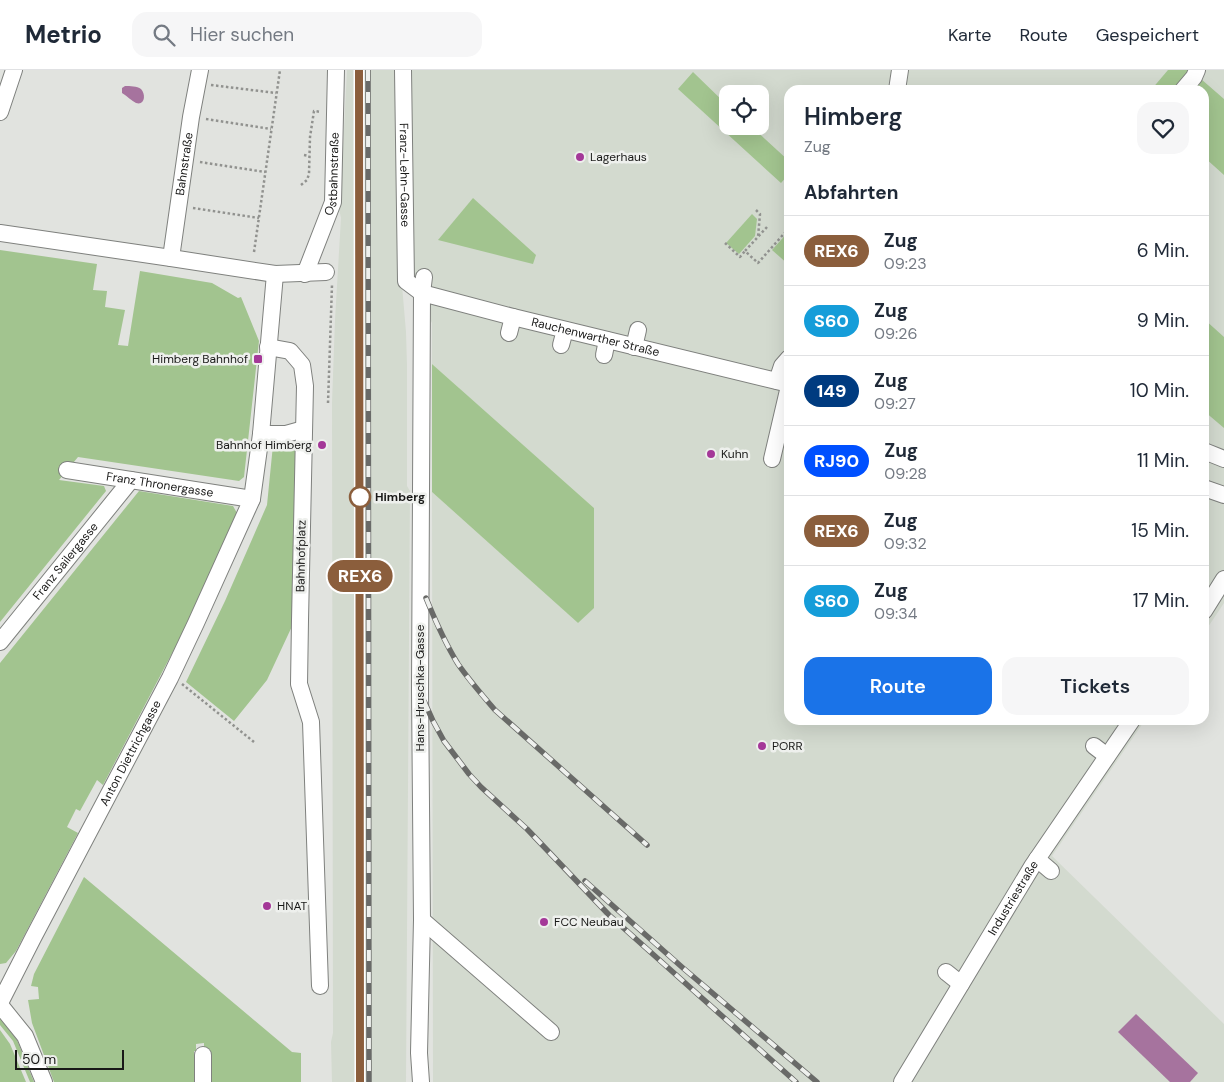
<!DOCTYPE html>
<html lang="de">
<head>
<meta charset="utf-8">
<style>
  :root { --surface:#fff; --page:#f6f6f7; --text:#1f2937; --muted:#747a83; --line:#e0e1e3; --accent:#1a73e8 }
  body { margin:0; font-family:"DM Sans",sans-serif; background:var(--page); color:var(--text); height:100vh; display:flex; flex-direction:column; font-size:19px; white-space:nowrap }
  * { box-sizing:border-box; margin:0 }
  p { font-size:16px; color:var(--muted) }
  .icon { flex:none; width:28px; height:28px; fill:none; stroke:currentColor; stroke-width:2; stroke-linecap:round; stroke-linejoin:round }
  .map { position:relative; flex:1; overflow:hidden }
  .panel { position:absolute; left:784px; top:15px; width:425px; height:640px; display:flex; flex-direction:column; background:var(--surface); border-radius:15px; box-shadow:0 5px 20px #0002 }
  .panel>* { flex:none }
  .badge { padding:0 10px; border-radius:16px; font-size:18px; line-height:32px }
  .controls { position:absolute; left:719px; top:15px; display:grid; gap:10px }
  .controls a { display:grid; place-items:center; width:50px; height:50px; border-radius:10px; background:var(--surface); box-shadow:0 5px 20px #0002; font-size:25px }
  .scale { position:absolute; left:15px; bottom:12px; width:109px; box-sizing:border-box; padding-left:5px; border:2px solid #191918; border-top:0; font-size:14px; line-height:18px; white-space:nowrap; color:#191918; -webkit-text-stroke:4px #eef0ed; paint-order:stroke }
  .map>.badge { position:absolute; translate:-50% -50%; box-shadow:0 0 0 2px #fff }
  h2 { padding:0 20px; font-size:19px; line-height:45px }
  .round { display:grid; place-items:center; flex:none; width:52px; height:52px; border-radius:15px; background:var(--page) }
  .headline { display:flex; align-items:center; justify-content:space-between; height:85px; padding:0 20px }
  h1 { font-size:24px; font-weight:600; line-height:38px }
  .cta { display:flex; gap:10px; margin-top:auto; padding:10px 20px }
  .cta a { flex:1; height:58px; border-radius:15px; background:var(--accent); color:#fff; font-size:20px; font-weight:600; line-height:58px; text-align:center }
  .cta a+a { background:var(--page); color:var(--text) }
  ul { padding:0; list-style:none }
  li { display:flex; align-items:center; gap:15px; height:70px; padding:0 20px; border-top:1px solid var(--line) }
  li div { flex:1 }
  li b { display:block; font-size:19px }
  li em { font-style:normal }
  li .badge { min-width:55px; font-weight:700; text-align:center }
  header { display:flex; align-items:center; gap:30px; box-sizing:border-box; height:70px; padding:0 25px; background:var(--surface); border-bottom:1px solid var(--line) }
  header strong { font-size:24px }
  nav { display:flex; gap:28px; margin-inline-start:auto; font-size:18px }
  .search { width:350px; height:45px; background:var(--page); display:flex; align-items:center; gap:12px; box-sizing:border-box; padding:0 18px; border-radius:15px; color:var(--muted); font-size:19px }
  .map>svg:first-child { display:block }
  .built { fill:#d3dacf; fill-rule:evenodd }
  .green { fill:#a2c48f }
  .water { fill:#a6739e }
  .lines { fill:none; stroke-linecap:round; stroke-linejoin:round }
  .minor-casing { stroke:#7f817e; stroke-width:18 }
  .path { stroke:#91928f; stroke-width:2.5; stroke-dasharray:2.5 2.5; stroke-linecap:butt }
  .minor { stroke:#fff; stroke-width:16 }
  .rail-casing { stroke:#696a68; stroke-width:5.5 }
  .rail { stroke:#eef0ed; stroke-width:4; stroke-dasharray:11; stroke-linecap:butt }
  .line-casing { stroke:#fff; stroke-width:11 }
  .line { stroke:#8b5e3c; stroke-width:8 }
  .poi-dot { fill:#a43898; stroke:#eef0ed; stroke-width:2 }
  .stop-dot { fill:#fff; stroke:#8b5e3c; stroke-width:2.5 }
  .labels { text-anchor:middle; stroke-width:5; stroke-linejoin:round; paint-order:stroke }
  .poi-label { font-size:12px; fill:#191918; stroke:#eef0ed; text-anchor:start }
  .street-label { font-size:12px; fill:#191918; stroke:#eef0ed }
  .stop-label { font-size:12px; font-weight:bold; fill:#191918; stroke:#eef0ed; text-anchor:start }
</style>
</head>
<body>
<header>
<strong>Metrio</strong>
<div class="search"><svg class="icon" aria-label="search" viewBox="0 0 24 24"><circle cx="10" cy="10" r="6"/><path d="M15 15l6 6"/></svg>Hier suchen</div>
<nav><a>Karte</a><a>Route</a><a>Gespeichert</a></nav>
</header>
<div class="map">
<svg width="1224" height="1012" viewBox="0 0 1224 1012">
  <rect width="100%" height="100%" fill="#e1e3df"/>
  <path class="built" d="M347 0H1224V533L1204 563V20H789V650H1145L1052 786 1224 954V1012H433L432 422 578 553 594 438 432 294V253L400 192 406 262 407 295V416L410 421 406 1012H332L331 972 333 963 332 333 335 250 341 148 338 134 341 118ZM728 24H760V56H728Z"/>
  <g class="green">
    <path d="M1168 0H1192L1177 20H1151Z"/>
    <path d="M693 2 727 35 728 56H751L789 91V104L781 113 678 19Z"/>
    <path d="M1201 9 1224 29V105L1204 87V20H1192Z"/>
    <path d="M473 128 536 185 533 194 438 170Z"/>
    <path d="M752 144 757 149 755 166 739 184 726 173Z"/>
    <path d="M789 161V195L772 180Z"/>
    <path d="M0 180 97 194 93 220 107 221 105 237 125 240 118 275 128 276 140 201 212 213 238 228 241 227 259 271 244 407 239 411 78 387 59 410 104 416 106 421 0 552Z"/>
    <path d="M1204 249 1224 267V358L1204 341Z"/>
    <path d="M432 294 594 438V538L578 553 432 422Z"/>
    <path d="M273 375H297L294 552 267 610 234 651 186 612 225 531 267 435Z"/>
    <path d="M139 421 233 436 237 443 180 568 103 715 97 710 80 741 76 739 67 757 78 763 16 881 6 893 0 894V593Z"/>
    <path d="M84 807 292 982 301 983V1012H211V982L204 981V973L196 974V981H194V1012H54L32 953 28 930 39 929 38 917 31 916 34 904Z"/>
    <path d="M0 948 17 970 34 1012H30L13 971 0 955Z"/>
    <path d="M0 960 10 974 26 1012H0Z"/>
  </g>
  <g class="water">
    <path d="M125 16C130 16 137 16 141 19 146 24 145 36 136 33 132 31 127 26 122 23V18Z"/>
    <path d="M1136 944 1198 1003 1190 1012H1170L1118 962Z"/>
  </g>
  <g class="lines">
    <g class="minor-casing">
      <g id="minor">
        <path id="s1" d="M403 0 406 211 422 223 513 247 789 314"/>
        <path d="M897 20 900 0"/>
        <path d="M1183 20 1194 7 1197 0"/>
        <path d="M0 42 14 0"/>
        <path d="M0 163 171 188 275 204 326 202"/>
        <path id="s2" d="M171 188 191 47 200 0"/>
        <path id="s3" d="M305 204 333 132 336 0"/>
        <path d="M509 263 513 247"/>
        <path d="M561 275 565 260"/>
        <path d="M268 277 290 281 302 295 305 316 300 550 299 614 311 652 320 916"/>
        <path d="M634 277 638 260"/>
        <path d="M604 285 607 270"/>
        <path d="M777 311 782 296 789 288"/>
        <path d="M261 364H286L304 359"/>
        <path d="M1204 381 1224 389"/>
        <path d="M772 389 789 316"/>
        <path id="s4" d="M67 400 252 429"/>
        <path d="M1204 418 1224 425"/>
        <path d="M1204 541 1224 509"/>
        <path id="s5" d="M0 572 131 410"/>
        <path d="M1094 676 1107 686"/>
        <path d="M1037 789 1051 801"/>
        <path d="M422 850 551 962"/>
        <path d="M946 902 961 914"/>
        <path id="s6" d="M0 933 33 868 170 608 196 553 252 429 261 364 275 204"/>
        <path d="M0 935 25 966 44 1012"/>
        <path d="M203 1012V985"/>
        <path d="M421 1012 419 983 422 850 420 620 422 223 424 207"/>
        <path id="s7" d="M902 1012 1033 795 1132 650"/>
      </g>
    </g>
    <g class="path">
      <path d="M211 15 276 23"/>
      <path d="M206 49 271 59"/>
      <path d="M304 85 309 86"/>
      <path d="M200 92 265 102"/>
      <path d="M301 115 307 110 309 104 310 67 314 41 321 42"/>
      <path d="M193 138 259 148"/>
      <path d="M756 140 760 144 758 167"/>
      <path d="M767 157 745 181 758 193 789 158"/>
      <path d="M725 173 740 187 745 181"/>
      <path d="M254 182 280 0"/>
      <path d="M328 333 332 215"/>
      <path d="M182 614 254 672"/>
    </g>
    <use href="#minor" class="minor"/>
    <g class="rail-casing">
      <g id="rail">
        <path d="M359 0 360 1012"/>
        <path d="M368 0 369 1012"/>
        <path d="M426 528C435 550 445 573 458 594 469 610 482 625 495 640L647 775"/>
        <path d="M424 631 433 651 444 671 469 704 481 717 527 759 609 845 796 1012"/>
        <path d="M585 811 683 898 817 1012"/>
      </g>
    </g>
    <use href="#rail" class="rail"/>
  </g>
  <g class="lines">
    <g class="line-casing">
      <path id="line" d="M359 0 360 1012"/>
    </g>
    <use href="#line" class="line"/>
  </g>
  <g class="poi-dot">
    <circle cx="580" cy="87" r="5"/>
    <rect x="253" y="284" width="10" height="10" rx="2.5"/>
    <circle cx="322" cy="375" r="5"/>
    <circle cx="711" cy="384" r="5"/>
    <circle cx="762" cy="676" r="5"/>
    <circle cx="267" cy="836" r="5"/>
    <circle cx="544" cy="852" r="5"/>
  </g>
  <circle class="stop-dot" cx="360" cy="427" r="10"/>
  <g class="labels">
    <g class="poi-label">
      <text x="590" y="91">Lagerhaus</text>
      <text x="248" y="293" text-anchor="end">Himberg Bahnhof</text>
      <text x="312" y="379" text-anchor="end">Bahnhof Himberg</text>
      <text x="721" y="388">Kuhn</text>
      <text x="772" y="680">PORR</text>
      <text x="277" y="840">HNAT</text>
      <text x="554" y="856">FCC Neubau</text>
    </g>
    <g class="street-label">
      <text dy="4" stroke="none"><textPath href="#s2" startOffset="95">Bahnstraße</textPath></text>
      <text dy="4" stroke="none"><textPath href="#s3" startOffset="105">Ostbahnstraße</textPath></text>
      <text dy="4" stroke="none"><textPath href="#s1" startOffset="105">Franz-Lehn-Gasse</textPath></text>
      <text dy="4" stroke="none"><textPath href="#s1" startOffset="410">Rauchenwarther Straße</textPath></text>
      <text dy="4" stroke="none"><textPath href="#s4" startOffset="94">Franz Thronergasse</textPath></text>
      <text transform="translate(301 486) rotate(-89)" y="4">Bahnhofplatz</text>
      <text dy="4" stroke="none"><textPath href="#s5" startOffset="104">Franz Sailergasse</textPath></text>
      <text transform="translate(420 618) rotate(-90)" y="4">Hans-Hruschka-Gasse</text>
      <text dy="4" stroke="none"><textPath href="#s6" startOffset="282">Anton Diettrichgasse</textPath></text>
      <text dy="4" stroke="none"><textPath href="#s7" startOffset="215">Industriestraße</textPath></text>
    </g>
    <g class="stop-label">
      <text x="375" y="431">Himberg</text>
    </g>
  </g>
</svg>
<div class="controls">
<a><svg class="icon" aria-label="locate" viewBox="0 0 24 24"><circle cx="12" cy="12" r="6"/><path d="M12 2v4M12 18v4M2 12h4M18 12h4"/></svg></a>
</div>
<div class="scale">50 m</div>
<b class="badge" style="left:360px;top:506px;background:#8b5e3c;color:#fff">REX6</b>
<section class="panel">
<div class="headline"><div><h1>Himberg</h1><p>Zug</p></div><a class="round"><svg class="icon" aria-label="heart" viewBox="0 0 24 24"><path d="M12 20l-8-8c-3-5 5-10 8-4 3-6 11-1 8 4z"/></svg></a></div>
<h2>Abfahrten</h2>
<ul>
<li><span class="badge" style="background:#8b5e3c;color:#fff">REX6</span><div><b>Zug</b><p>09:23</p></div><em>6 Min.</em></li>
<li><span class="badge" style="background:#159dd9;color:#fff">S60</span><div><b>Zug</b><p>09:26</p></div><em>9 Min.</em></li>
<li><span class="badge" style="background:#003b80;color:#fff">149</span><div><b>Zug</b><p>09:27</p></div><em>10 Min.</em></li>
<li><span class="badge" style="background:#0050ff;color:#fff">RJ90</span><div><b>Zug</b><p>09:28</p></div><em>11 Min.</em></li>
<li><span class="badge" style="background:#8b5e3c;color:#fff">REX6</span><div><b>Zug</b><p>09:32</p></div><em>15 Min.</em></li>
<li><span class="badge" style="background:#159dd9;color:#fff">S60</span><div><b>Zug</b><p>09:34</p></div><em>17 Min.</em></li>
</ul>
<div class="cta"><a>Route</a><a>Tickets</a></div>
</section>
</div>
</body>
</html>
